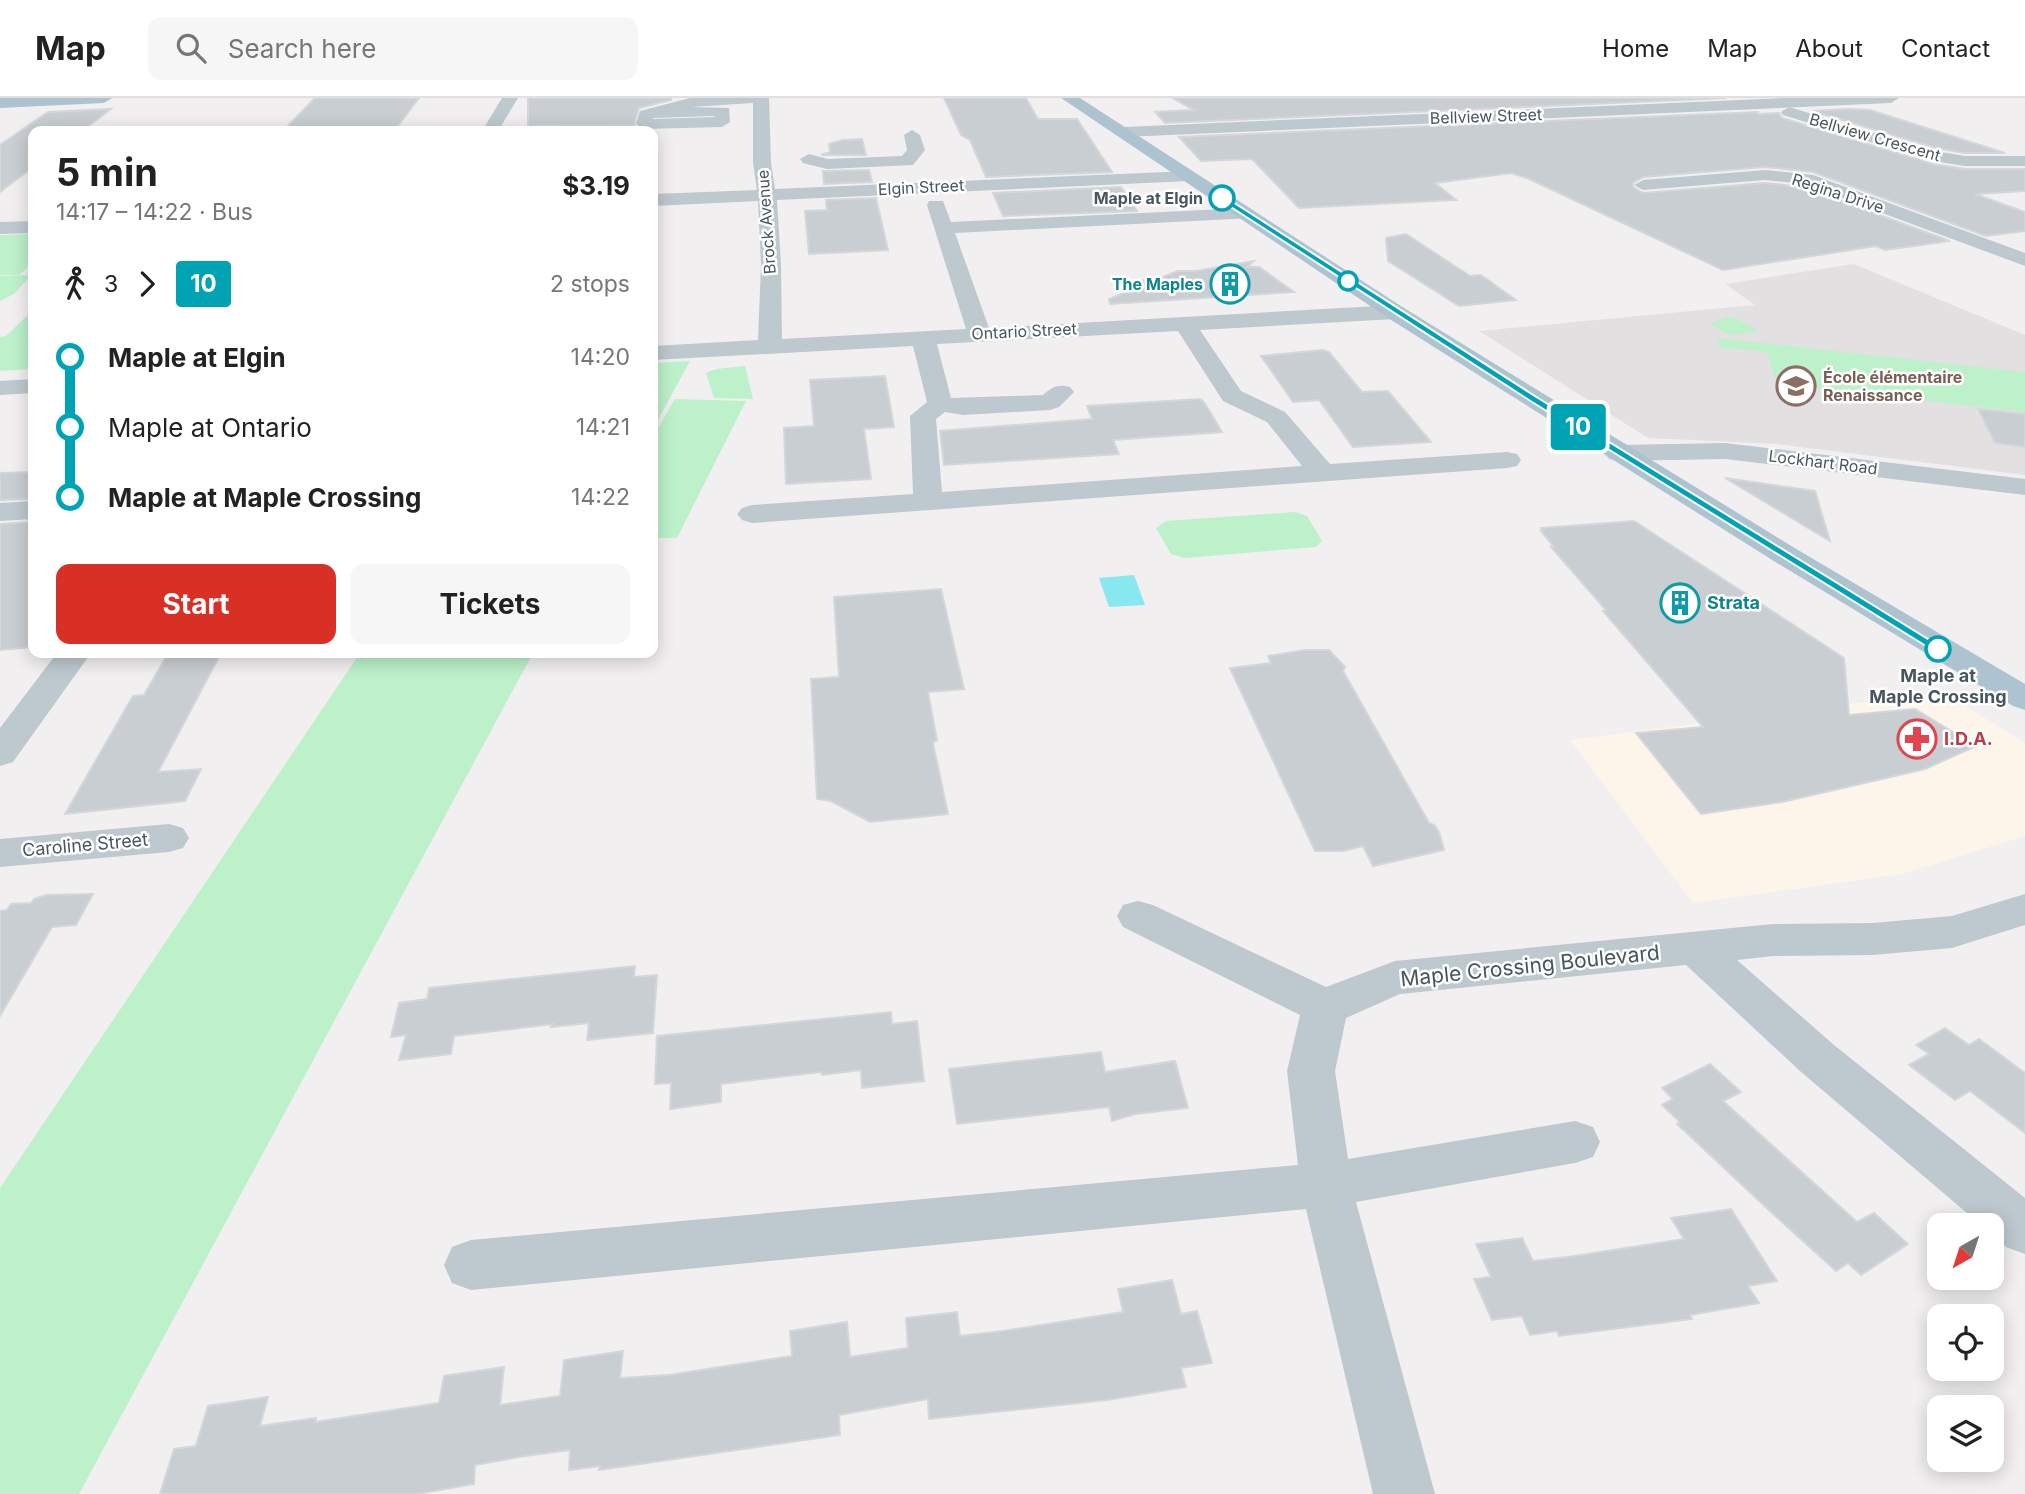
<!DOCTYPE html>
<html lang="en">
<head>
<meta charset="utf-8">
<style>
  :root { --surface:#fff; --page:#f6f6f6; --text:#222; --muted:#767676; --line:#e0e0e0; --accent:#d93025 }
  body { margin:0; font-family:Inter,sans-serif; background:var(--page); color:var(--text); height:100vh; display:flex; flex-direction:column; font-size:26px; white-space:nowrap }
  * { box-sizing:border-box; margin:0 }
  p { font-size:23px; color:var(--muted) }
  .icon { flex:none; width:38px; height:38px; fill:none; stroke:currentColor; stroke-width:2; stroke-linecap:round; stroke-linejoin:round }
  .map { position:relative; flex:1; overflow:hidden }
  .panel { position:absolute; left:28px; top:28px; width:630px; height:532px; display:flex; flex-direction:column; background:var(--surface); border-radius:14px; box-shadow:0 4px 18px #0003 }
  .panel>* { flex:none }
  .badge { padding:0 14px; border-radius:5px; font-size:24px; line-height:46px }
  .needle { width:46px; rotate:219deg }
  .tools { position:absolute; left:1927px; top:1115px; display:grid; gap:14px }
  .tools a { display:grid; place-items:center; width:77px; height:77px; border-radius:14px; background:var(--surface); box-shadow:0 4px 18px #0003; font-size:35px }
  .map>.badge { position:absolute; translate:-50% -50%; box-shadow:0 0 0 4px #fff }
  .legs { display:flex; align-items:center; gap:10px; height:77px; padding:0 28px; font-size:23px }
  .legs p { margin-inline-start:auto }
  .overview { display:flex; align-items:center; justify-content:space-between; height:119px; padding:0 28px }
  h1 { font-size:38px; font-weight:700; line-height:52px }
  .primary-button { display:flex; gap:14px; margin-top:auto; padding:14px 28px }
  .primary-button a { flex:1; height:80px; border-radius:14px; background:var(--accent); color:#fff; font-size:28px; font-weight:700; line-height:80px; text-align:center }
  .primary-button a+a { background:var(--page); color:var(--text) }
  ul { padding:0 28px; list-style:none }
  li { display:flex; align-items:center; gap:24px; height:70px; font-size:26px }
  li i { display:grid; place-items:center; width:10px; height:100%; margin:0 9px; background:currentColor }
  li i::after { content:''; width:18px; height:18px; margin:-9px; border:5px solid; border-radius:50%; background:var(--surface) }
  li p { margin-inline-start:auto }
  li:first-child i { background:linear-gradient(#0000 50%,currentColor 0) }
  li:last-child i { background:linear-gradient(currentColor 50%,#0000 0) }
  header { display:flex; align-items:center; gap:42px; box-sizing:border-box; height:98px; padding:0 35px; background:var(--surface); border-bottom:2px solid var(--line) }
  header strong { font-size:33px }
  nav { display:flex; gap:38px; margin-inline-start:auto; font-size:24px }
  .search { width:490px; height:63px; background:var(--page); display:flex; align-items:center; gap:18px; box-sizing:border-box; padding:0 24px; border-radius:14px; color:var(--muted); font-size:26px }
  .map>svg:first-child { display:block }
  .commercial { fill:#fdf5e9 }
  .education { fill:#e3e0e2 }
  .green { fill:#bcf1ca }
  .water { fill:#87e8f0 }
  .building { fill:#c9ced2; stroke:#d3d7db; stroke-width:2 }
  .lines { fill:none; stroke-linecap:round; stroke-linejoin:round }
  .minor { fill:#bdc9cf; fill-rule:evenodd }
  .major { fill:#aec3d0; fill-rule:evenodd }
  .line-1 { fill:#00a3b4; stroke:#fff; stroke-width:2 }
  .stop-1-dot { fill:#fff; stroke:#00a3b4; stroke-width:3.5 }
  .labels { text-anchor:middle; stroke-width:5; stroke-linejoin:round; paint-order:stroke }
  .far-street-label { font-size:16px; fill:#47565e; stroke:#fff }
  .far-stop-label { font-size:16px; font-weight:bold; fill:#47565e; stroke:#fff; text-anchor:end }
  .far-culture-label { font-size:16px; font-weight:bold; fill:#0d838f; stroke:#fff; text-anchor:end }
  .far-education-label { font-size:16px; font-weight:bold; fill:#785e54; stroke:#fff; text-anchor:start }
  .culture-label { font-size:18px; font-weight:bold; fill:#0d838f; stroke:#fff; text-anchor:start }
  .stop-label { font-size:18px; font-weight:bold; fill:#47565e; stroke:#fff }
  .health-label { font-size:18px; font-weight:bold; fill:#be3a42; stroke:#fff; text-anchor:start }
  .street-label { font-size:18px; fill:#47565e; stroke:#fff }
  .near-street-label { font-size:21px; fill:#47565e; stroke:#fff }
</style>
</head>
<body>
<header>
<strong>Map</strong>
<div class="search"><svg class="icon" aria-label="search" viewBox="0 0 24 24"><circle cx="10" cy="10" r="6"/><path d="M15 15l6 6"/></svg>Search here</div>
<nav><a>Home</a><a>Map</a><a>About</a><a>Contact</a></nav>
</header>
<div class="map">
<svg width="2025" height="1396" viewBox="0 0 2025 1396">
  <rect width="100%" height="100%" fill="#f2eff0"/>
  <path class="commercial" d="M1943 594 2025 645V738L1902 776 1693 805 1570 642Z"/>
  <path class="education" d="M1854 166 2025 237V377L1777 346 1648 340 1479 233 1755 207 1725 186Z"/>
  <g class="green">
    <path d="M33 136V165L19 177H0V137Z"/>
    <path d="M31 177 14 196 0 203V178Z"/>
    <path d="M33 212V271L0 273V239L6 238Z"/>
    <path d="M1727 219 1735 220 1756 231 1755 234 1730 237 1710 226Z"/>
    <path d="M1717 240 2025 274V314L1777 286 1767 254 1719 249Z"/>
    <path d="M690 263 653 331V265Z"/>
    <path d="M745 268 753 301 714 300 706 275 716 271Z"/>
    <path d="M675 301 746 303 677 440H653V339Z"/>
    <path d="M1295 414 1307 418 1322 443 1316 449 1185 460 1171 456 1156 430 1166 423Z"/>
    <path d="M360 555H533L79 1396H0V1090Z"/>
  </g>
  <path class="water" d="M1134 477 1145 507 1109 509 1099 480Z"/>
  <g class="building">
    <path d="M315 0H419L394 33H283Z"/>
    <path d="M528 0H671V2L639 10 634 27 528 28Z"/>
    <path d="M944 0H1026L1038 21H1077L1112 74 986 79 970 42 961 37Z"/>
    <path d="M1173 0H1726L1165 25 1155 14 1193 12Z"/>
    <path d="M111 11 82 33H33V69L0 94V47L48 14Z"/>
    <path d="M1847 11 1870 12 2005 55H1965L1936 50 1812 13Z"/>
    <path d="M1758 14V16L1779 15 1782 20 1933 66 1965 71H2025V93L1975 96 2025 114V133L1986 138 1813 74 1765 69 1643 79 1633 85V89L1643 95 1765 85 1803 89 1950 143 1885 152 1876 148 1723 172 1527 80 1511 75 1435 85 1456 102 1299 110 1252 61 1201 63 1179 39Z"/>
    <path d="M862 41 866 57H821L830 54 829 46 843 42Z"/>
    <path d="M869 72 872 84 824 86 823 73Z"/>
    <path d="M1121 89 1137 113 1003 118 993 95Z"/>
    <path d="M876 100 888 152 809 156 805 113 827 112 826 102Z"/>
    <path d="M1406 136 1470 178 1481 177 1516 202 1459 208 1388 163 1386 140Z"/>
    <path d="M1254 163 1247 169H1259L1294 194 1110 206 1109 201 1129 193 1128 185 1163 179 1178 173H1196Z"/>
    <path d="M1323 252 1329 254 1362 294 1388 293 1431 344 1353 349 1319 302 1293 304 1261 258Z"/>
    <path d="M885 278 894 329 864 331 871 381 786 386 784 330 814 328 810 282Z"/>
    <path d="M1200 301 1204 304 1222 334 1113 342 1119 356 944 367 940 333 1092 321 1087 308Z"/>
    <path d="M1978 311 2025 316V349L1995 345Z"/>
    <path d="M33 374V401L0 402V375Z"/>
    <path d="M1725 380 1815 393 1830 443Z"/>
    <path d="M1634 423 1844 560 1849 617 1915 611 1976 648 1925 671 1782 704 1701 716 1636 635 1703 629 1603 513 1606 512 1551 449H1554L1541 433H1543L1541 430Z"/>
    <path d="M33 424V549L0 552V426Z"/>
    <path d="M941 491 964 591 928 594 937 642 933 645 948 716 870 724 831 703 817 701 811 581 839 579 834 499Z"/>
    <path d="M1305 552H1329L1345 569 1343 573 1429 725 1434 727 1439 734 1444 752 1373 768 1363 748 1343 753H1315L1230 570 1271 565 1268 558Z"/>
    <path d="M221 555 158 674 201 671 185 703 65 716 133 598 144 597 166 559Z"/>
    <path d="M93 796 76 827 52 829 0 918V813L7 812 11 806 31 805 34 801 46 797Z"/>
    <path d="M635 868 634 879 657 877 653 935 587 942 589 925 551 929 553 926 454 938 451 956 399 962 406 937 391 939 399 905 427 901 429 890Z"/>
    <path d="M891 914 892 926 917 923 924 983 862 990 861 972 822 977 821 974 721 986V1004L670 1011 671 985 655 986 657 938Z"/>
    <path d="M1945 930 1969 947 1979 941 2025 975V1035L1970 993 1955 1002 1909 967 1929 956 1916 947Z"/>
    <path d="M1101 954 1105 974 1175 963 1188 1010 1135 1016 1112 1023 1109 1009 957 1026 949 971Z"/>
    <path d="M1710 966 1741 994 1723 1003 1857 1124 1874 1115 1908 1146 1861 1177 1848 1165 1836 1173 1772 1115 1677 1026 1680 1024 1662 1007 1673 1001 1662 990Z"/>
    <path d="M1731 1111 1777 1183 1748 1188 1759 1205 1690 1217 1692 1221 1559 1238 1557 1233 1530 1237 1522 1218 1492 1222 1474 1181 1491 1179 1476 1146 1522 1140 1533 1163 1575 1158 1684 1141 1671 1120Z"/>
    <path d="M1172 1182 1181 1216 1197 1213 1212 1265 1181 1270 1186 1289 1107 1302 929 1321 928 1301 839 1317 840 1337 599 1372 600 1368 569 1372 570 1352 525 1358 475 1367 474 1386 417 1396H160L174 1351 196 1348 208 1308 268 1299 260 1328 316 1320 315 1324 439 1305 444 1278 504 1269 500 1307 560 1298 564 1262 623 1253 620 1280 669 1277 792 1258 790 1233 847 1224 850 1259 908 1250 906 1220 957 1214 960 1238 1003 1233 1123 1214 1118 1191Z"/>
  </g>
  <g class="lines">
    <g class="minor">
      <path d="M502 0H518L498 33H482Z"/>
      <path d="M690 0H769L771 65 775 91 1189 73 1198 78 1189 83 777 102 781 166 782 241 966 231 927 107 929 103H943L951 124 1246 110 1256 116 1253 120 955 135 989 230 1395 207 1403 209 1406 214 1403 219 1395 221 1200 232 1241 293 1285 314 1330 366 1507 354 1517 356 1521 362 1517 368 1507 370 752 425 742 422 737 416 742 410 752 407 913 396 910 318 927 304 913 248 653 262V248L758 242 761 166 758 103 653 108V96L757 92 753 65V5L691 9 729 10 730 24 722 29 644 31 636 26 640 13ZM715 18 714 19 653 21V20ZM1178 233 1223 303 1267 324 1302 368 942 394 936 321 945 314 963 317 1050 312 1059 309 1074 294 1070 289C1058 286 1052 289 1043 297L951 300 937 246Z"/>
      <path d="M1786 0H1899L1891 5 1124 39 1116 34 1124 29Z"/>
      <path d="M1789 9 1935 53 1965 58H2025V68H1965L1933 63 1783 17 1781 14Z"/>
      <path d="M912 32 920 37 925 52 913 67 827 71 803 65 800 61 809 56 828 61 902 58 907 52 904 37Z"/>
      <path d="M1765 72 1813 77 2025 155V168L1804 86 1765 82 1643 92 1634 87 1643 82Z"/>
      <path d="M33 123V135L0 136V124Z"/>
      <path d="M33 281V295L0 297V283Z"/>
      <path d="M1725 345 2025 381V397L1725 361 1619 363 1609 361 1605 355 1609 349 1619 347Z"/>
      <path d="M33 403V421L0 423V405Z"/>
      <path d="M57 555H91L13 664 0 668V630Z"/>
      <path d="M169 726 183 730 189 740 183 750 169 754 0 769V741Z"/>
      <path d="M2025 796V827L1952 850 1873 857 1773 858 1737 862 1834 947 2025 1100V1156L2006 1149 1992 1136V1127H1981L1800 973 1686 867 1400 896 1346 920 1335 973 1348 1061 1575 1023 1593 1029 1600 1044 1593 1059 1575 1065 1356 1104 1435 1396H1373L1306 1111 471 1192 452 1185 444 1167 452 1149 471 1142 1298 1067 1287 973 1300 917 1123 829 1117 818 1123 807 1138 803 1153 807 1326 889 1395 863 1773 826 1873 825 1952 818Z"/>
    </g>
    <g class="major">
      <path d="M0 0H112L104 5 0 10Z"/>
      <path d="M1061 0H1080L1404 210 1798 452 2025 586V612L2013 608 1777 465 1388 220Z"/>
    </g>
  </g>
  <path class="line-1" d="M1220 99H1225L1538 300 1944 551 1934 553 1532 304 1220 102Z"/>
  <defs>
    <g id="building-ring" transform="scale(2.0125)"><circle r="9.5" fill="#fff" stroke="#0f9aa8" stroke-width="1.5"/><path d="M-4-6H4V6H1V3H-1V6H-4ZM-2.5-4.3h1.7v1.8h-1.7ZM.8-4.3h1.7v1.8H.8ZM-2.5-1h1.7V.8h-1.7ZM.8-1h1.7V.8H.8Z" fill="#0f9aa8"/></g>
    <g id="school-ring" transform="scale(2.0125)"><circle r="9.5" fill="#fff" stroke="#8d6e63" stroke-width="1.5"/><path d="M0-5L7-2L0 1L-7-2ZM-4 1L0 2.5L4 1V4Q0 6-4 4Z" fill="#8d6e63"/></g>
    <g id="pharmacy-ring" transform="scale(2.0125)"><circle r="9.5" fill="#fff" stroke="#e0444e" stroke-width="1.5"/><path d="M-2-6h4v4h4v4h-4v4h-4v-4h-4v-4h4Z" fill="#e0444e"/></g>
  </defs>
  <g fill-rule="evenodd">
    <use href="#building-ring" x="1230" y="186"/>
    <use href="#school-ring" x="1796" y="288"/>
    <use href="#building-ring" x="1680" y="505"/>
    <use href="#pharmacy-ring" x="1917" y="641"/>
  </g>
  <g class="stop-1-dot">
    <circle cx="1222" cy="100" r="12"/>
    <circle cx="1348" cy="183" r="9"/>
    <circle cx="1938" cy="551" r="12"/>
  </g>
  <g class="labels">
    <g class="far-street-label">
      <text transform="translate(1486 18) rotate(-2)" y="6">Bellview Street</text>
      <text transform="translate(1875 39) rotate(16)" y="6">Bellview Crescent</text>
      <text transform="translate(921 89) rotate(-3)" y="6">Elgin Street</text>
      <text transform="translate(1838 95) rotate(18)" y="6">Regina Drive</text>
      <text transform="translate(766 124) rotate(-94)" y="6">Brock Avenue</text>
      <text transform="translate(1024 233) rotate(-3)" y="6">Ontario Street</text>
      <text transform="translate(1823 364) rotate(7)" y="6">Lockhart Road</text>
    </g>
    <g class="far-stop-label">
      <text x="1203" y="106">Maple at Elgin</text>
    </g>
    <g class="far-culture-label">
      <text x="1203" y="192">The Maples</text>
    </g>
    <g class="far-education-label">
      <text x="1823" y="285">École élémentaire<tspan x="1823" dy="18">Renaissance</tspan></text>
    </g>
    <g class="culture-label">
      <text x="1707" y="511">Strata</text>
    </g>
    <g class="stop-label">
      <text x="1938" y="584">Maple at<tspan x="1938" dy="21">Maple Crossing</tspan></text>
    </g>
    <g class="health-label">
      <text x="1944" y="647">I.D.A.</text>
    </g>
    <g class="street-label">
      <text transform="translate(85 747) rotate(-5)" y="6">Caroline Street</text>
    </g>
    <g class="near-street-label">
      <text transform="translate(1530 868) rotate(-6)" y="7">Maple Crossing Boulevard</text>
    </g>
  </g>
</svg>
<div class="tools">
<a><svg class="needle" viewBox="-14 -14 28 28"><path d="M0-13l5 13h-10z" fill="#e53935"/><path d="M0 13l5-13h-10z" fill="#767676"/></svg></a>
<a><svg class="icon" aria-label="locate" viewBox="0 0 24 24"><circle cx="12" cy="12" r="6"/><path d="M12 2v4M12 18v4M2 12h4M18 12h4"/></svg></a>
<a><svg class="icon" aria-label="layers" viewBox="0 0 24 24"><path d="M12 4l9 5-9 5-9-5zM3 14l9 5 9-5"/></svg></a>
</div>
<b class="badge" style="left:1578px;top:329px;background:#00a3b4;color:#fff">10</b>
<section class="panel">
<div class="overview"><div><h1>5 min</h1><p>14:17 – 14:22 · Bus</p></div><b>$3.19</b></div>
<div class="legs"><svg class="icon" aria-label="walk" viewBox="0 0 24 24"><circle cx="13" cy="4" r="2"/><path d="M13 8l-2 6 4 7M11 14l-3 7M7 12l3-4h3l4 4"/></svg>3<svg class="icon" aria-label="forward" viewBox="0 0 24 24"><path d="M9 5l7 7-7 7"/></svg><b class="badge" style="background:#00a3b4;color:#fff">10</b><p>2 stops</p></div>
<ul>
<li><i style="color:#00a3b4"></i><b>Maple at Elgin</b><p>14:20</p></li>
<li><i style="color:#00a3b4"></i><span>Maple at Ontario</span><p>14:21</p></li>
<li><i style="color:#00a3b4"></i><b>Maple at Maple Crossing</b><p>14:22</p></li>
</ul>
<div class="primary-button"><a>Start</a><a>Tickets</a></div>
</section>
</div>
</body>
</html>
